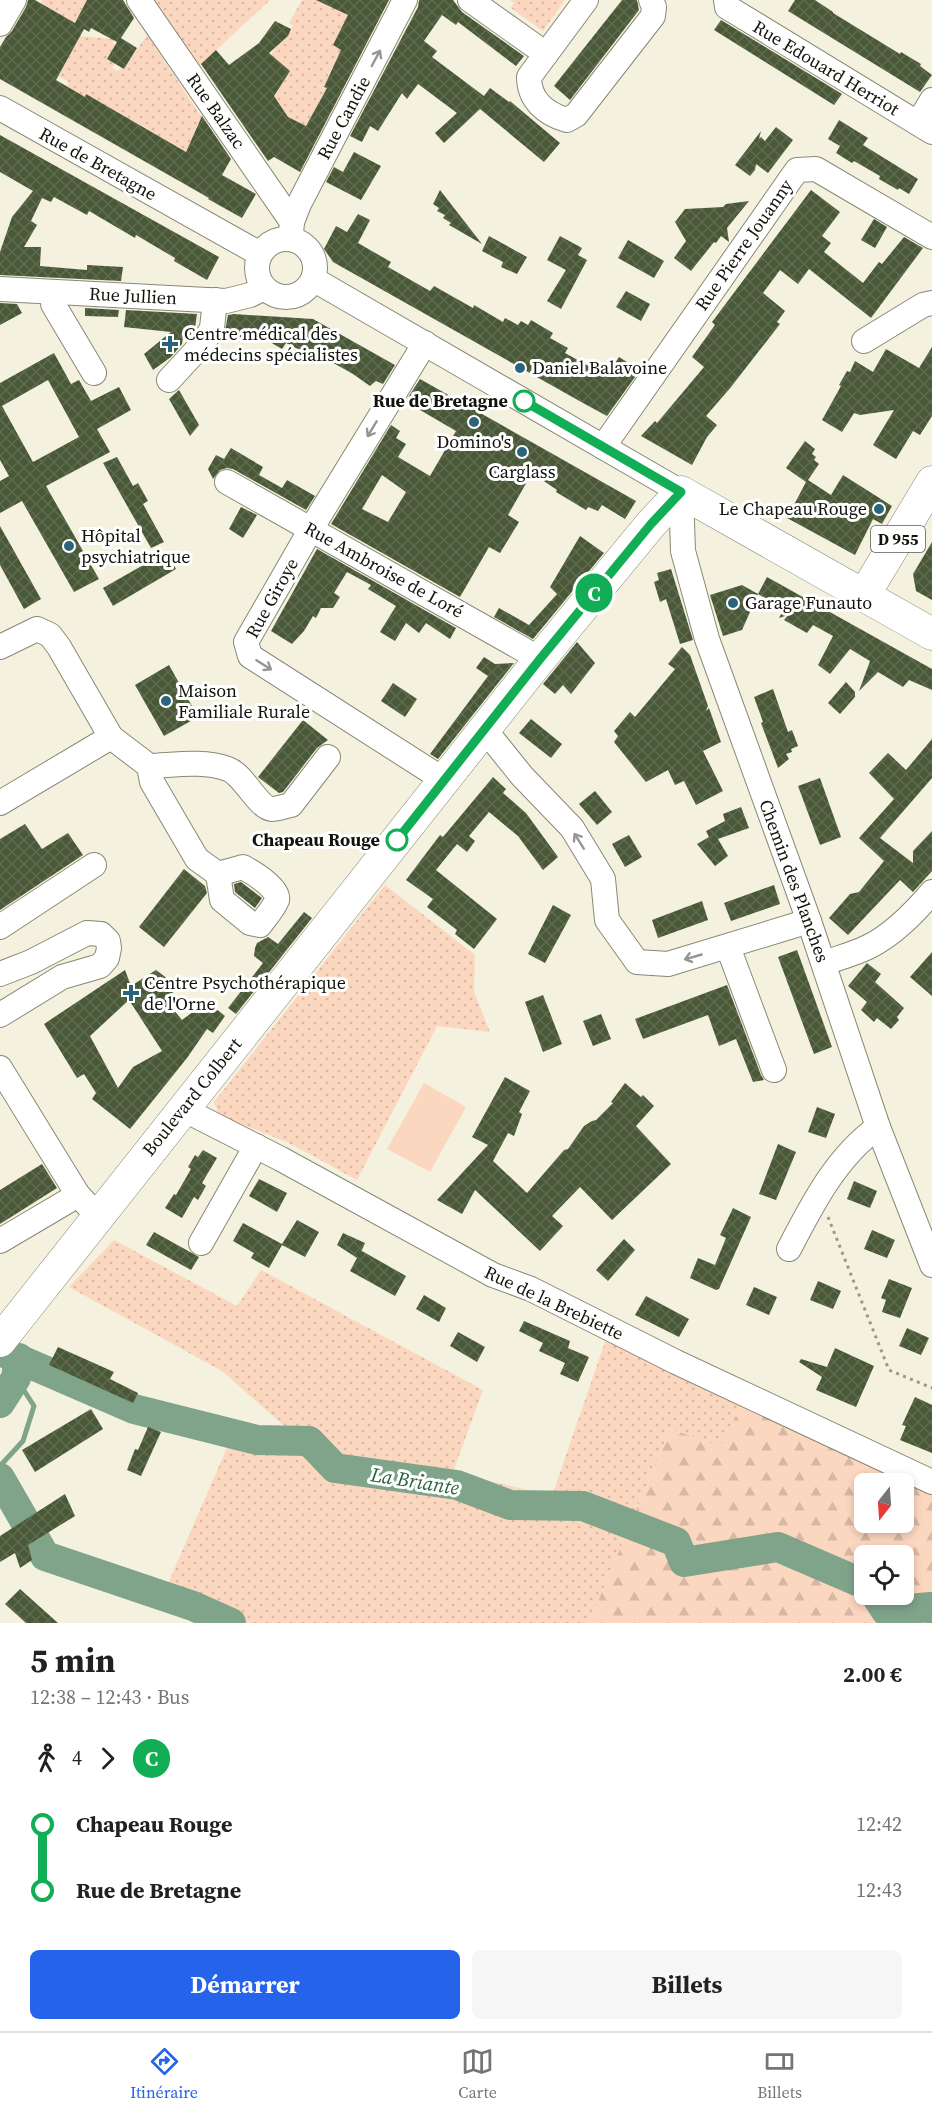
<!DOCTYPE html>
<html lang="fr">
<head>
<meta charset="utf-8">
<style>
  :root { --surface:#fff; --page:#f6f6f6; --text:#202124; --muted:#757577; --line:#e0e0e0; --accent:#2563eb }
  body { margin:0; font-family:"Source Serif 4",serif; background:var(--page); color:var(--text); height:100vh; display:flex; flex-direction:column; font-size:22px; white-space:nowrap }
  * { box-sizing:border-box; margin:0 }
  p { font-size:20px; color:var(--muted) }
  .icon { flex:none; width:33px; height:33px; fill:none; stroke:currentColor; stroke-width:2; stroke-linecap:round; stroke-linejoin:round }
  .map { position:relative; height:1623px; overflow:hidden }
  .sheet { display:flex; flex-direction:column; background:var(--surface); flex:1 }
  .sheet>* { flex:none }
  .badge { padding:0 12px; border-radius:20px; font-size:21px; line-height:39px }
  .needle { width:39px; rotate:197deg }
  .controls { position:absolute; left:854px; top:1473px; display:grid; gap:12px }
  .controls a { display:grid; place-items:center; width:60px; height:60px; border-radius:9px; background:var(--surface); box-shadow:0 3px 9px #0003; font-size:30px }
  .map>.badge { position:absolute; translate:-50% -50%; box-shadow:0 0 0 3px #fff }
  .legs { display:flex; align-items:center; gap:9px; height:66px; padding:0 30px; font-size:20px }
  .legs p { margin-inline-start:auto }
  .headline { display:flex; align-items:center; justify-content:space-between; height:102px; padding:0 30px }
  h1 { font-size:33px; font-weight:700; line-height:45px }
  .primary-button { display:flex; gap:12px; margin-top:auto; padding:12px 30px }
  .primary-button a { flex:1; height:69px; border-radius:9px; background:var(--accent); color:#fff; font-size:24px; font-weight:700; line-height:69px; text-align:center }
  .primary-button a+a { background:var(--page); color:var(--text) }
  ul { padding:0 30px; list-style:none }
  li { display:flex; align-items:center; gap:21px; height:66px; font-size:22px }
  li i { display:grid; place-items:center; width:9px; height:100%; margin:0 8px; background:currentColor }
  li i::after { content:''; width:15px; height:15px; margin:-8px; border:4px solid; border-radius:50%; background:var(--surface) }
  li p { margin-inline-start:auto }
  li:first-child i { background:linear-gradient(#0000 50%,currentColor 0) }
  li:last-child i { background:linear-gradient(currentColor 50%,#0000 0) }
  .dock { display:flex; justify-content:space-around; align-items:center; height:84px; border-top:2px solid var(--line); background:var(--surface); font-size:16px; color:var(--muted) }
  .dock a { display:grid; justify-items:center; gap:3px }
  .dock .on { color:var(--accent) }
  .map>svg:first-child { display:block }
  .green { fill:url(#green-dots) }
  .forest { fill:url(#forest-firs); fill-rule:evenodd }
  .pitch { fill:#fcd7c0 }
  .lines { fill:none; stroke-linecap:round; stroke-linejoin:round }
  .stream { stroke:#7fa48a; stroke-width:5 }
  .river { stroke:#7fa48a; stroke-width:30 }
  .building { fill:url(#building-cross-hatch); fill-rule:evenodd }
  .minor-casing { stroke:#898876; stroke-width:26 }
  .major-casing { stroke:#898876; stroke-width:33 }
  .path { stroke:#9a998a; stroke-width:3; stroke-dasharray:3 4.5; stroke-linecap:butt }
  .minor { stroke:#fff; stroke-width:24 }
  .major { stroke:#fff; stroke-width:32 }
  .oneway { stroke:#959592 }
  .line-1-casing { stroke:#fff; stroke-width:14 }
  .line-1 { stroke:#12ae56; stroke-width:9 }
  .poi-dot { fill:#29647c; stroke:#fff; stroke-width:2 }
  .stop-1-dot { fill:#fff; stroke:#12ae56; stroke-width:3 }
  .labels { text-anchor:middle; stroke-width:6; stroke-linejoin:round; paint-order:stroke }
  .shield { fill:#fff; stroke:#5a5a55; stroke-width:1.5 }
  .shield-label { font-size:16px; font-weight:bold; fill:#13130c }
  .street-label { font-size:18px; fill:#13130c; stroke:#fff }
  .poi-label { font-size:18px; fill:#13130c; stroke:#fff; text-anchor:start }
  .stop-label { font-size:18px; font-weight:bold; fill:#13130c; stroke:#fff; text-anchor:end }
  .water-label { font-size:20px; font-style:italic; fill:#27623e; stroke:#fff }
</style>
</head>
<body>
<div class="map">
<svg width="932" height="1623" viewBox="0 0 932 1623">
  <defs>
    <pattern id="green-dots" width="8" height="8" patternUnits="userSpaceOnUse" patternTransform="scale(1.5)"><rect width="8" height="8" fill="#fcd7c0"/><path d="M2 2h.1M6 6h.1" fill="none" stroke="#d7b8a4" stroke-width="1.8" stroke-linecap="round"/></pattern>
    <pattern id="forest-firs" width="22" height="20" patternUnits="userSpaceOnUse" patternTransform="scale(1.5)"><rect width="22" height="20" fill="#fcd7c0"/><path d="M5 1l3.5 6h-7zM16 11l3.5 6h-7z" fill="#d7b8a4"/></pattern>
    <pattern id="building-cross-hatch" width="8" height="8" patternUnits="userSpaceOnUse" patternTransform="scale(1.5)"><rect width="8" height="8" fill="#495837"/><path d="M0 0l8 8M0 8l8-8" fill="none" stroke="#5f6b50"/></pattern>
  </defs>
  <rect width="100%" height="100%" fill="#f4f2de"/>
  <g class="green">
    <path d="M42 0H88L75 23 41 3Z"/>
    <path d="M155 0H270L198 67 153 2Z"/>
    <path d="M302 0H325L349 10 347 15 359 21 337 37 333 45 343 51 328 75 330 76 324 86 327 88 306 126 299 123 293 133 274 116 283 109 273 97 290 71 271 55 282 35 287 37 293 26 289 23Z"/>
    <path d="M510 0H565L543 31 511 8 514 3Z"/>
    <path d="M147 35 203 119 198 124 185 154 146 128 86 95 83 100 63 93 69 82 58 76 80 36 115 39 113 43 115 45 107 59 115 64 112 68 118 71 121 67 124 69Z"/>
    <path d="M385 885 475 955 474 992 490 1032 437 1026 357 1180 289 1143 219 1115 214 1102Z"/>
    <path d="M114 1240 237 1306 261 1270 483 1390 453 1472 552 1496 606 1339 742 1403 722 1447 670 1429 589 1623H204L159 1604 230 1441 291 1432 222 1371 69 1287Z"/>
  </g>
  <path class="forest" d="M742 1403 932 1494V1623H589L670 1429 721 1446ZM864 1484H903V1522H864ZM864 1556H903V1594H864Z"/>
  <path class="pitch" d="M424 1083 466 1107 430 1172 387 1149Z"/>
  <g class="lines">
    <path class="stream" d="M0 1466 23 1441 34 1406 16 1378"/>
    <g class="river">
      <path d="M0 1351 134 1409 257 1440 309 1441 335 1468 457 1485 510 1505 583 1506 676 1542 684 1562 778 1547 864 1584"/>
      <path d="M0 1403 16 1378 19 1358"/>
      <path d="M0 1478 45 1556 193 1606 231 1623"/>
      <path d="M875 1594 886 1611 931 1607 932 1609"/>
    </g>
  </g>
  <g class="building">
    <path d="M28 0H35L75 23 87 0H123L134 18 121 38 137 48 124 69 107 59 117 42 91 28 89 32 84 29 56 80 85 97 86 94 186 152 202 116 231 159 222 175 256 194 242 218 208 199 209 198 0 79V47L6 37 12 31 26 7Z"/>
    <path d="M316 0H389L300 172 274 157 268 161 201 64 216 50 229 65 259 43 275 21 291 29 288 36 269 53 290 71 274 96 288 117 306 126 327 88 324 87 341 50 333 45 348 15Z"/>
    <path d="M419 0H453L462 12 524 56 516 66 458 22 456 25 442 15 424 41 437 51 432 57 484 96 490 88 509 102 510 101 560 143 544 162 480 109 444 143 435 133 457 113 418 84 407 99 402 93 378 131 370 126 362 142 350 136 418 7Z"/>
    <path d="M622 0H637L639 10 570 100 554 86Z"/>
    <path d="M795 0H815L833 12V13L900 54 901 52 921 64 920 66 932 75 920 92 788 11Z"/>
    <path d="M721 20 842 94 834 105 714 30Z"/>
    <path d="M839 120 868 138 863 145 918 179 909 194 899 188 898 190 879 179 880 176 854 161 852 163 836 153 840 146 828 139Z"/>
    <path d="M776 127 793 140 768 173 756 164 755 170 750 176 735 165 761 131 759 139 761 137 765 141Z"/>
    <path d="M0 135 219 257 207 280 174 261 175 258 136 235 135 238 89 211 87 215 54 197 51 202 42 198 31 221 37 225 24 247H41L40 266 87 270V265L123 267 121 281 0 275V252L12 217 33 191 0 172Z"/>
    <path d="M354 152 381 166 361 200 326 182 334 167 343 172Z"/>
    <path d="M440 190 482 244 449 225 451 223 443 218 445 215 437 211 439 208 433 204Z"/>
    <path d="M811 190 840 212 822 236 831 243 824 252 863 283 879 262 882 264 904 237 923 248 871 318 809 269 798 284 780 270 763 293 785 311 777 322 780 324 731 387 706 416 717 425 707 437 692 465 641 436 655 421 657 423 704 367 692 357 715 325 712 322Z"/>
    <path d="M749 201 727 228 729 242 721 236 716 243 714 242 691 271 674 258 686 241 675 222 685 209 723 207 726 204Z"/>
    <path d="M358 214 370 220 358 243 391 262 388 267 430 291 434 286 473 308 474 305 503 322 505 318 518 325 521 321 528 325 531 320 553 333 550 338 568 348 565 353 607 376 619 357 640 370 607 416 583 403 333 262 324 249 336 226 347 232Z"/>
    <path d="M874 219 887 227 875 248 861 240Z"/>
    <path d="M489 236 527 257 517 274 501 267 503 262 482 251Z"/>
    <path d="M560 236 582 248 578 255 587 260 561 309 547 301 566 270 547 260Z"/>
    <path d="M628 240 664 261 654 278 618 258Z"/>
    <path d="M626 291 650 304 641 321 616 307Z"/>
    <path d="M0 303 17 304 22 313 0 325Z"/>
    <path d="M85 308 119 310 118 317 85 316Z"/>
    <path d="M126 310 197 314 195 328 189 337H183L182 344 171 357 153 370 144 354 171 332 124 327Z"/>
    <path d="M234 314 313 319 395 365 383 384 376 381 370 386 353 374 303 346 300 350 286 343 282 349 270 342 271 340 224 336 228 315Z"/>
    <path d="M932 347V416L920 435 913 431 896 459 873 445 894 410 860 415 854 413 842 432 822 420 841 386 839 385 847 371 850 372 855 361 873 372 886 349 919 368Z"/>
    <path d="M54 353 71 384 79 380 91 401 119 387 131 410 97 429 110 452 46 486 99 579 74 592 22 501 0 513V481L9 476 0 460V383ZM48 380 79 437 33 462 2 406Z"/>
    <path d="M420 379 636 501 625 519 602 505 598 511 588 507 586 510 556 492 557 490 532 473 508 515 519 522 500 553 489 547 460 597 331 524 391 425 400 431 396 438 406 444 398 457 430 476 456 431 408 403 410 401 407 399ZM382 475 406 492 388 522 362 509Z"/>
    <path d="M179 390 199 425 190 436 169 399Z"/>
    <path d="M805 441 815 449 812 454 816 457 814 460 819 464 808 480 831 495 843 475 892 506 882 524 873 519 855 555 787 518 806 482 786 468Z"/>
    <path d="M231 448 263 467 259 475 282 488 287 480 315 496 306 510 233 469 227 468 220 470 213 479 208 469 216 455 224 459Z"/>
    <path d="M117 457 133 486 138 483 148 501 143 504 164 542 151 548 103 463Z"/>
    <path d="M241 507 257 515 243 538 229 529Z"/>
    <path d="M0 526 41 599 24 609 0 565Z"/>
    <path d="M580 536 604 553 533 639 494 617 499 608 529 625 557 594 550 587Z"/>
    <path d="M932 542V600L916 591 913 574Z"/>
    <path d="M317 549 456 628 450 639 426 623 419 633 406 623 395 641 380 632 396 606 368 589 371 585 347 572 334 593 340 597 333 608H321L316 618 313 616 304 631 292 644 271 631Z"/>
    <path d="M166 552 176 569 113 606 103 588Z"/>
    <path d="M671 569 693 640 680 644 666 599 660 602 654 582 659 580 657 573Z"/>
    <path d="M767 577 932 669V690L909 680 903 687 878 672 859 691 870 661 850 649 830 674 818 665 833 636 813 625 807 633 784 620 788 615 779 618 784 609 758 594Z"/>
    <path d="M742 585 758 594 742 630 723 636 710 595Z"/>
    <path d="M577 642 595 663 571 694 563 685 555 694 543 684Z"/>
    <path d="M682 647 690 655 708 706 706 711 709 708 721 742 703 751 723 791 696 805 684 781 675 785 668 770 646 782 614 742 618 736 614 731 630 712 635 717 675 669 668 664Z"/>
    <path d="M484 657 495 664 514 663 438 759 430 754 488 676 476 668Z"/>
    <path d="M169 665 198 717 164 736 135 685Z"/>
    <path d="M846 682 855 692V697L840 714 828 703Z"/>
    <path d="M393 683 417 699 405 717 381 701Z"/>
    <path d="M773 689 788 732 792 730 798 746 791 749 792 752 786 754 789 759 778 768 761 723 763 722 754 697Z"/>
    <path d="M531 719 562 744 551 758 519 733Z"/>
    <path d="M303 720 328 740 317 748 283 792 279 793 258 777Z"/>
    <path d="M932 739V778L880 838 913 863V851L932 831V871L913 892 900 880 848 935 829 918 850 894 859 892 884 861 859 838 894 799 869 773 888 753 906 770Z"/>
    <path d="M493 777 506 789 503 793 526 813 558 857 543 870 518 836 489 812 469 836 475 841 467 852 457 844 436 870 497 919 474 949 455 934 457 930 427 907 433 899 406 880 440 835 443 837Z"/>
    <path d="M820 778 841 837 820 845 798 786Z"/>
    <path d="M595 791 612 812 597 825 579 804Z"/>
    <path d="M741 807 749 828 718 839 728 856 715 866 697 844 709 837 706 831 725 821 723 814Z"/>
    <path d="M25 824 42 849 68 833 83 855 0 910V839Z"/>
    <path d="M629 835 642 857 625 867 612 844Z"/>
    <path d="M184 869 205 886 207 893 164 947 139 927Z"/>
    <path d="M241 882 262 898 255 908 235 892 234 884Z"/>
    <path d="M774 885 780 904 731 921 724 903Z"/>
    <path d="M702 901 708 920 658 938 652 920Z"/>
    <path d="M553 905 571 915 545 963 528 954Z"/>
    <path d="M304 912 312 918 236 1014 228 1008 263 963 254 956 255 948 257 943 268 937 278 944Z"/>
    <path d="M797 950 832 1047 814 1054 778 957Z"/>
    <path d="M932 952V996L910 977Z"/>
    <path d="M867 963 881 974 875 982 904 1008 897 1017 899 1020 891 1029 877 1018 874 1022 861 1010 867 1002 848 986Z"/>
    <path d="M125 970 131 986 156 970 180 988 164 998 182 1020 198 1008 202 1011 209 1003 225 1016 213 1033 207 1029 187 1058 130 1129 92 1099 96 1093 84 1074 77 1078 44 1024ZM129 1000 162 1051 133 1067 118 1088 90 1036Z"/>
    <path d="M727 985 761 1075 764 1080 753 1082 736 1039 719 1046 708 1015 643 1039 635 1019Z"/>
    <path d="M543 995 562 1044 543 1052 525 1002Z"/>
    <path d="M601 1014 611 1039 593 1046 583 1021Z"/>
    <path d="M505 1077 530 1091 519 1112 522 1114 514 1136 508 1133 493 1161 527 1193 564 1150 568 1149 584 1126 592 1121 596 1120 613 1103 611 1102 625 1083 641 1097 643 1095 654 1106 636 1126 671 1164 612 1220 580 1187 552 1216 563 1226 540 1251 475 1190 462 1214 437 1200 488 1145 472 1137Z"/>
    <path d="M817 1107 835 1114 826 1138 808 1132Z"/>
    <path d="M778 1144 796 1152 776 1200 759 1194Z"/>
    <path d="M203 1150 217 1158 202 1183 206 1186 198 1200 194 1197 182 1218 165 1208 174 1194 176 1195 191 1169 188 1167 195 1155 198 1157Z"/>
    <path d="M42 1164 57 1188 0 1224V1190Z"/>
    <path d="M259 1179 287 1193 277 1212 249 1196Z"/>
    <path d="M854 1181 877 1191 870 1208 847 1199Z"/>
    <path d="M733 1208 751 1217 719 1289 716 1290 690 1278 698 1258 715 1265 726 1238 720 1235Z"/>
    <path d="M297 1220 319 1232 305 1257 282 1245 269 1268 251 1258 254 1253 233 1241 243 1223 282 1244Z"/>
    <path d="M872 1230 895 1240 887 1258 864 1249Z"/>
    <path d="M154 1232 199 1257 191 1270 146 1245Z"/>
    <path d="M343 1233 365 1243 361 1252 362 1251 406 1276 395 1296 350 1271 357 1258 337 1245Z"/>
    <path d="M624 1239 635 1250 608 1281 596 1270Z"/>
    <path d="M889 1279 912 1288 900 1318 882 1312 886 1300 881 1298Z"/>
    <path d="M818 1281 841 1291 833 1309 810 1300Z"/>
    <path d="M754 1287 777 1297 769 1315 746 1305Z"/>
    <path d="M424 1295 446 1308 439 1322 416 1309Z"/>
    <path d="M646 1296 689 1319 679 1337 635 1315Z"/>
    <path d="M524 1321 570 1341 568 1348 589 1357 578 1382 560 1374 565 1363 539 1351 543 1343 519 1331Z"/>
    <path d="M907 1328 929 1338 921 1355 899 1346Z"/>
    <path d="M458 1332 485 1347 477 1362 450 1346Z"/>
    <path d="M58 1347 114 1372 110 1379 138 1393 133 1403 49 1365Z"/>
    <path d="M835 1348 874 1366 856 1407 816 1390 822 1377 799 1362 801 1359 827 1367Z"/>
    <path d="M915 1397 932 1405V1453L900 1440 906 1426 902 1425Z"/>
    <path d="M91 1409 103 1429 35 1472 22 1450Z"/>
    <path d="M148 1427 161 1432 141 1476 127 1470 135 1449 138 1450Z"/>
    <path d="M65 1494 75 1516 28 1545 32 1560 20 1568 15 1553 0 1562V1536Z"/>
    <path d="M20 1589 58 1623H26L5 1604Z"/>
  </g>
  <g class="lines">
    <g class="minor-casing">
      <g id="minor">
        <path d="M139 0 292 222"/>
        <path d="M470 0 546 54"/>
        <path d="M586 0 529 77C529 100 546 114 567 120L576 115 653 16 654 7 651 0"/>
        <path d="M726 0 727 7 932 132"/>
        <path d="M0 24 14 0"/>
        <path d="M0 108 260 254"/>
        <path d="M918 123 932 100"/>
        <path d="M291 234 292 222 299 204 405 0"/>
        <circle cx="286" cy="268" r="29"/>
        <path d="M313 279 681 492 683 551 707 639 809 921 878 1127 932 1265"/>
        <path d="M0 289 226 301 250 295 264 288"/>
        <path d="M54 292 53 304 94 373"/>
        <path d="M864 341 923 305 932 303"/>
        <path d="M425 343 311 529 246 642 250 656 444 780"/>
        <path d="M169 380 204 342 212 328 215 300"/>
        <path d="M603 447 797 170 816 169 932 237"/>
        <path d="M227 482 540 659"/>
        <path d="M0 647 37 629 50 635 59 647 111 737 0 803"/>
        <path d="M485 730 522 776 572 828 603 879 607 920 637 962 668 964 809 921"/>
        <path d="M111 737 149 766 152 782 197 859 218 874 222 900 250 923 260 925C265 918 274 908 277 900 280 889 252 872 243 867L218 874"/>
        <path d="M149 766C175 765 203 760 228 769 244 775 258 808 272 809 278 809 285 806 291 805L328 757"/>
        <path d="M0 927 94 865"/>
        <path d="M728 947 774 1070"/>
        <path d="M824 963C838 958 854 954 868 947 893 935 914 913 932 892"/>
        <path d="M0 974 31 962 87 933 101 934 108 941 109 948 107 958 100 966 62 977 0 1015"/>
        <path d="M0 1068 78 1195 98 1216"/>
        <path d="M183 1109 281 1159 493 1275 531 1289 676 1362 932 1482"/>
        <path d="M0 1241 78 1195"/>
        <path d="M201 1243 256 1146"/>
        <path d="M789 1249C812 1205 836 1157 878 1127"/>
      </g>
    </g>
    <g class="major-casing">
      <g id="major">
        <path d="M864 595 932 482"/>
        <path d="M0 1341 540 659 651 524 681 492 932 634"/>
      </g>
    </g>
    <path class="path" d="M828 1217 889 1370 932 1388"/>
    <use href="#minor" class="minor"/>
    <use href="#major" class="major"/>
  </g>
  <defs><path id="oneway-shaft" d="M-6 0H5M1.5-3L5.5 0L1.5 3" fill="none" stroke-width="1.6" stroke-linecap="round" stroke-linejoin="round" transform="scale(1.5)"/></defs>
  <g class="oneway">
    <use href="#oneway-shaft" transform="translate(376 58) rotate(-62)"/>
    <use href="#oneway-shaft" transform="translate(372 429) rotate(121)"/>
    <use href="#oneway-shaft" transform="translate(264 665) rotate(32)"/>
    <use href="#oneway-shaft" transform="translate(579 841) rotate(-122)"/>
    <use href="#oneway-shaft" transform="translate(693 957) rotate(164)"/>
  </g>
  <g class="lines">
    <g class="line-1-casing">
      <path id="line-1" d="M397 840 540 659 651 524 681 492 524 401"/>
    </g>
    <use href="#line-1" class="line-1"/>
  </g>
  <g class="poi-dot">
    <path d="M167 335h6v6h6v6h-6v6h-6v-6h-6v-6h6z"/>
    <circle cx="520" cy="368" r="6"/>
    <circle cx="474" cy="422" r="6"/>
    <circle cx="522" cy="452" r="6"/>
    <circle cx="879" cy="509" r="6"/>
    <circle cx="69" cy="546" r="6"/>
    <circle cx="733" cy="603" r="6"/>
    <circle cx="166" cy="701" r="6"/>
    <path d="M128 984h6v6h6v6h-6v6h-6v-6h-6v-6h6z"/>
  </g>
  <g class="stop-1-dot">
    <circle cx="524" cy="401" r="10"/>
    <circle cx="397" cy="840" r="10"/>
  </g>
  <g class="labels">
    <rect class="shield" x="871" y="526" width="54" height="26" rx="4.5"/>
    <g class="shield-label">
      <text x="898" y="545">D 955</text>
    </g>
    <g class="street-label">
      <text transform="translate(826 68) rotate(31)" y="6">Rue Edouard Herriot</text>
      <text transform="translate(216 111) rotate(55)" y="6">Rue Balzac</text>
      <text transform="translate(344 118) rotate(-62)" y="6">Rue Candie</text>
      <text transform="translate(98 164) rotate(29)" y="6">Rue de Bretagne</text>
      <text transform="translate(744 245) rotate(-55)" y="6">Rue Pierre Jouanny</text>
      <text transform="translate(133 296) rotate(3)" y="6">Rue Jullien</text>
      <text transform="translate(384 570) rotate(29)" y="6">Rue Ambroise de Loré</text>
      <text transform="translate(272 598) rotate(-61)" y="6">Rue Giroye</text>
      <text transform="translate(794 881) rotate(70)" y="6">Chemin des Planches</text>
      <text transform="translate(192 1097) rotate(-51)" y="6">Boulevard Colbert</text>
      <text transform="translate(554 1303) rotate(25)" y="6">Rue de la Brebiette</text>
    </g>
    <g class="poi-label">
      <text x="184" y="340">Centre médical des<tspan x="184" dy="21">médecins spécialistes</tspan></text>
      <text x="532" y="374">Daniel Balavoine</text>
      <text x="474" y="448" text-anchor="middle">Domino's</text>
      <text x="522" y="478" text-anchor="middle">Carglass</text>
      <text x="867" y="515" text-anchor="end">Le Chapeau Rouge</text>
      <text x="81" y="542">Hôpital<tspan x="81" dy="21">psychiatrique</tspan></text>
      <text x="745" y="609">Garage Funauto</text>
      <text x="178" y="697">Maison<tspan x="178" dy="21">Familiale Rurale</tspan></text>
      <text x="144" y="989">Centre Psychothérapique<tspan x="144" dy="21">de l'Orne</tspan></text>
    </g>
    <g class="stop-label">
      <text x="508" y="407">Rue de Bretagne</text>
      <text x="380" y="846">Chapeau Rouge</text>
    </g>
    <g class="water-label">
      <text transform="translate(415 1481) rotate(9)" y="7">La Briante</text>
    </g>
  </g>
</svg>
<div class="controls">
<a><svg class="needle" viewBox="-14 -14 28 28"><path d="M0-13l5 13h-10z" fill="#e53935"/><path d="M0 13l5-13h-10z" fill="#757577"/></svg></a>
<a><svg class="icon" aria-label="locate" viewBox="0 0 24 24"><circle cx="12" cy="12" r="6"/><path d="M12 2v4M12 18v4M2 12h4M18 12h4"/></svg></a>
</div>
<b class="badge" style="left:594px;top:593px;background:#12ae56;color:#fff">C</b>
</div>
<section class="sheet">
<div class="headline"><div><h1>5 min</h1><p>12:38 – 12:43 · Bus</p></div><b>2.00 €</b></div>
<div class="legs"><svg class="icon" aria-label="walk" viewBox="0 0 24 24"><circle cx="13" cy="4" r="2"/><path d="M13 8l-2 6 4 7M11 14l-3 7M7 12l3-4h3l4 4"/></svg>4<svg class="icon" aria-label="forward" viewBox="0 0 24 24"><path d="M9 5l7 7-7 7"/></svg><b class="badge" style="background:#12ae56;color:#fff">C</b></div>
<ul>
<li><i style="color:#12ae56"></i><b>Chapeau Rouge</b><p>12:42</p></li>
<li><i style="color:#12ae56"></i><b>Rue de Bretagne</b><p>12:43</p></li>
</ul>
<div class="primary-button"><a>Démarrer</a><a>Billets</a></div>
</section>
<nav class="dock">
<a class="on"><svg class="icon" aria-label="directions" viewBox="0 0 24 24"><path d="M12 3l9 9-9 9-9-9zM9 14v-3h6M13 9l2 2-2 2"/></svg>Itinéraire</a>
<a><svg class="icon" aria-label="map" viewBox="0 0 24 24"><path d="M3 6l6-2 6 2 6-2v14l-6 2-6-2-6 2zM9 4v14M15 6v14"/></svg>Carte</a>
<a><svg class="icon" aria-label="tickets" viewBox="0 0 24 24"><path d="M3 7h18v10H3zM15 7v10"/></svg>Billets</a>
</nav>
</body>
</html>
